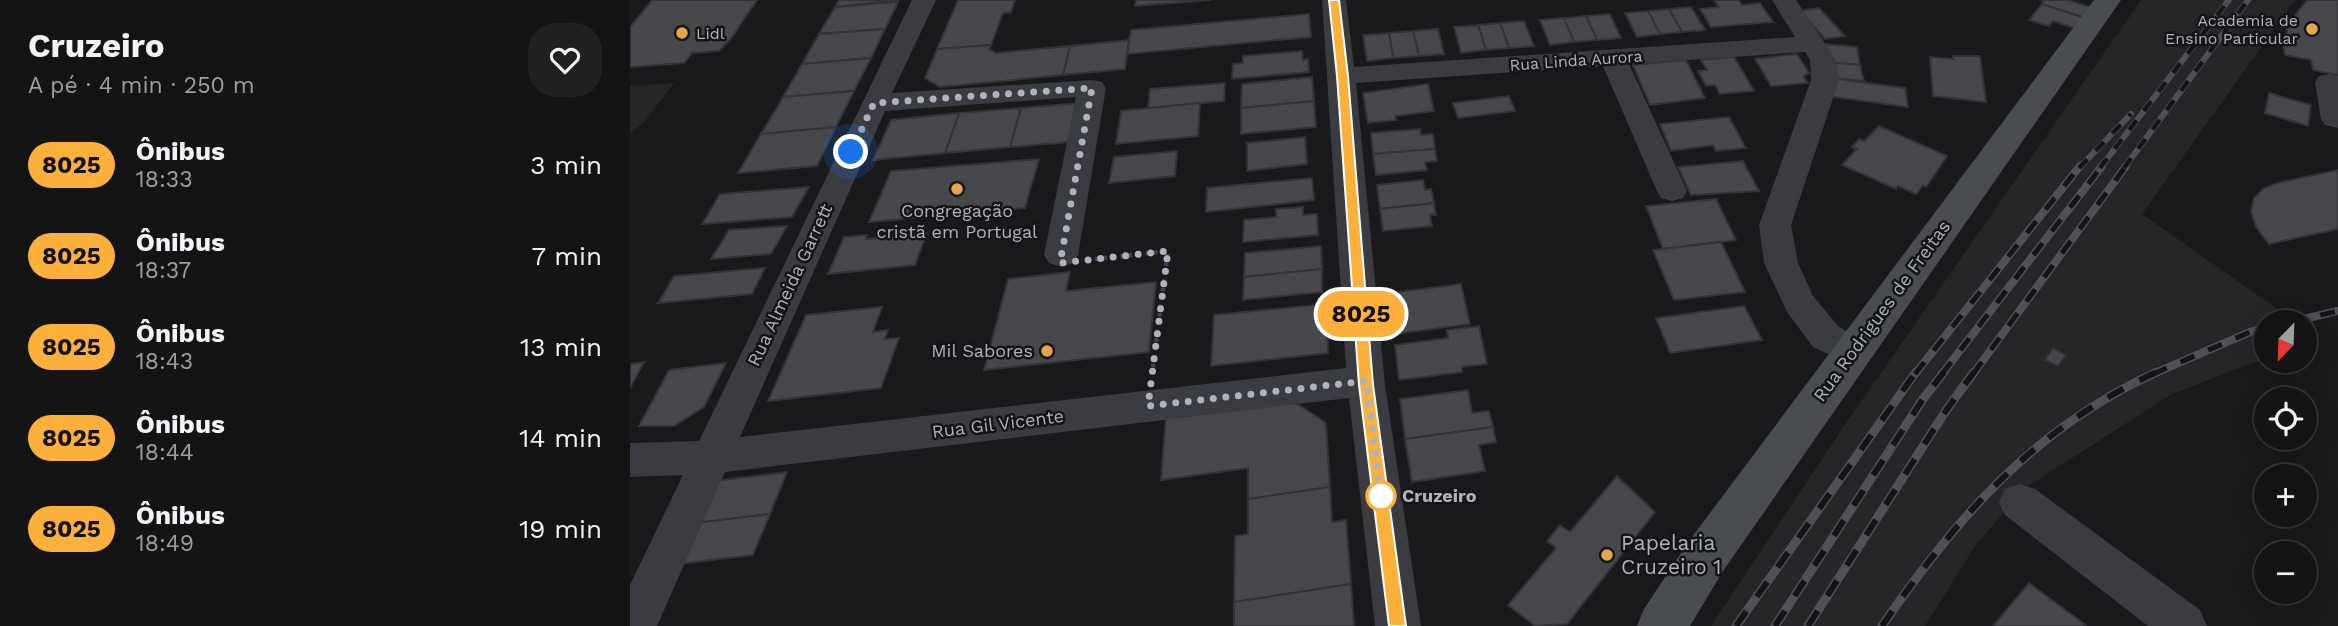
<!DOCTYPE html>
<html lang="pt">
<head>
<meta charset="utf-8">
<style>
  :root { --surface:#141415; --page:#212122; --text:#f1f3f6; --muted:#9d9ea0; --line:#333334 }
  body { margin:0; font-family:"Work Sans",sans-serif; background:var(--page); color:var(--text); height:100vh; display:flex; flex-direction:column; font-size:26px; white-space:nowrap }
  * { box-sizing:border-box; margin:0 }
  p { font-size:23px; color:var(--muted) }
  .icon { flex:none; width:38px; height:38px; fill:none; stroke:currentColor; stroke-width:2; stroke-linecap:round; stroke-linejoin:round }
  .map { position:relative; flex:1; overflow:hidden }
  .drawer { display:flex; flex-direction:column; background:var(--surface); width:630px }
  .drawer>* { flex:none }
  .badge { padding:0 14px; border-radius:23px; font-size:24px; line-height:46px }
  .needle { width:46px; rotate:203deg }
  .buttons { position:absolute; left:1624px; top:310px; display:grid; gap:14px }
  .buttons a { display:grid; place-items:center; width:63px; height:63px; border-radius:50%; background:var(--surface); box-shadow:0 7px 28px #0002,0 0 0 2px var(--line); font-size:35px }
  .you { position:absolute; width:35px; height:35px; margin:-18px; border:5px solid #fff; border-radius:50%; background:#1a73e8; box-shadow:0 0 0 10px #1a73e833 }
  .map>.badge { position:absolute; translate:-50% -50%; box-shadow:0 0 0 4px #fff }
  .round { display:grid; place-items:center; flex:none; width:74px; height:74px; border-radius:28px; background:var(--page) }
  .summary { display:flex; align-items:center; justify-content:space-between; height:119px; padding:0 28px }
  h1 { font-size:33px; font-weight:700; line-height:52px }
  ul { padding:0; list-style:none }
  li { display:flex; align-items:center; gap:21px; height:91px; padding:0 28px }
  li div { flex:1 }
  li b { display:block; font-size:26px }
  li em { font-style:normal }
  li .badge { min-width:77px; font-weight:700; text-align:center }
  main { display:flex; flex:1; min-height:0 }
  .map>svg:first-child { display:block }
  .built { fill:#262629 }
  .building { fill:#47484c; stroke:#343438; stroke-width:2 }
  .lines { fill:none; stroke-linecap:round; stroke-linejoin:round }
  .path { stroke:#414448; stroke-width:4.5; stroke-dasharray:3.5 5; stroke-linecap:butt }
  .minor { fill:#3b3c41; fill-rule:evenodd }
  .secondary { fill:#494c51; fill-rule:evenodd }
  .rail-far2-casing { stroke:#4e5156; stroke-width:6 }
  .rail-far1-casing { stroke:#4e5156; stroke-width:8 }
  .rail-casing { stroke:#4e5156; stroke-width:9 }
  .rail-far2 { stroke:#151517; stroke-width:4.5; stroke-dasharray:12; stroke-linecap:butt }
  .rail-far1 { stroke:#151517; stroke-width:5; stroke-dasharray:15; stroke-linecap:butt }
  .rail { stroke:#151517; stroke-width:6; stroke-dasharray:18; stroke-linecap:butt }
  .line { fill:#fbb03b; stroke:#fff; stroke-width:2 }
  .walk { stroke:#aeb2ba; stroke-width:7; stroke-dasharray:0 12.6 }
  .poi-dot { fill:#e5a649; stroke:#151517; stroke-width:2.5 }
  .stop-dot { fill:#fff; stroke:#fbb03b; stroke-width:3.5 }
  .labels { text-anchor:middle; stroke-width:5; stroke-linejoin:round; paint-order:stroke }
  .far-poi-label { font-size:16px; fill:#aeb2ba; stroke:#151517; text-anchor:end }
  .far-street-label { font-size:16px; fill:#aeb2ba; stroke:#151517 }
  .poi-label { font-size:18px; fill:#aeb2ba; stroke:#151517 }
  .street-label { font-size:18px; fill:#aeb2ba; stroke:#151517 }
  .stop-label { font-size:18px; font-weight:bold; fill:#aeb2ba; stroke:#151517; text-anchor:start }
  .near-poi-label { font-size:21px; fill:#aeb2ba; stroke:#151517; text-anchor:start }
</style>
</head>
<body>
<main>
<section class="drawer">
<div class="summary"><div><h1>Cruzeiro</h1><p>A pé · 4 min · 250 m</p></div><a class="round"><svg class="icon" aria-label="heart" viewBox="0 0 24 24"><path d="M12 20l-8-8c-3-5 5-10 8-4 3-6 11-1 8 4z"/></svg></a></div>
<ul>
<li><span class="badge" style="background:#fbb03b;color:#111">8025</span><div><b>Ônibus</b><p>18:33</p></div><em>3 min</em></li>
<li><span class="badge" style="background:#fbb03b;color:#111">8025</span><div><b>Ônibus</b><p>18:37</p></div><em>7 min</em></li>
<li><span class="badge" style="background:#fbb03b;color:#111">8025</span><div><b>Ônibus</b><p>18:43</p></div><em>13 min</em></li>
<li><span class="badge" style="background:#fbb03b;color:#111">8025</span><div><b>Ônibus</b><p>18:44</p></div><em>14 min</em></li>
<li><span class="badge" style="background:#fbb03b;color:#111">8025</span><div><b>Ônibus</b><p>18:49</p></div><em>19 min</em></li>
</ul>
</section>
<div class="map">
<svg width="1708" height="626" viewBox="0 0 1708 626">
  <rect width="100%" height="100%" fill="#1a1a1c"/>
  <g class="built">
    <path d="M1511 0H1665L1512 214 1666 322H1636V358L1542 394 1397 487 1347 543 1295 626H1081L1216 423Z"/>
    <path d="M44 83 15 121 0 134V86Z"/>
  </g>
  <g class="building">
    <path d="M22 0H127L100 40 89 51 62 53 54 63 0 67V27Z"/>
    <path d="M209 0H269L205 7Z"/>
    <path d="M328 0H385L381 12 373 13 361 45 307 49Z"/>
    <path d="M506 0H581L505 6Z"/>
    <path d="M1084 0H1109L1112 5 1130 3 1143 22 1081 27 1070 9 1089 7Z"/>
    <path d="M1411 0H1439L1462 8 1455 18 1412 4 1414 1Z"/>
    <path d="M1677 0H1708V75L1683 70 1681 60 1655 55 1652 39 1657 32 1656 27Z"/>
    <path d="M268 2 255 29 189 34 205 7Z"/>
    <path d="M1412 4 1455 18 1447 29 1423 21 1419 26 1399 20Z"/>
    <path d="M1061 7 1075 30 1052 32 1039 9Z"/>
    <path d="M1189 8 1215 36 1195 39 1170 11Z"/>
    <path d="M1039 9 1052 32 1030 34 1018 11Z"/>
    <path d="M1018 11 1030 34 1007 37 995 13Z"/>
    <path d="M679 14 681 37 497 54 501 30Z"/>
    <path d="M980 14 991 38 967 40 956 16Z"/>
    <path d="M956 16 967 40 944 42 934 18Z"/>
    <path d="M934 18 944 42 920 45 910 20Z"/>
    <path d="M894 21 904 46 879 48 870 23Z"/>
    <path d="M870 23 879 48 856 50 848 25Z"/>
    <path d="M848 25 856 50 831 53 824 27Z"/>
    <path d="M255 29 241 58 172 64 189 34Z"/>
    <path d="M808 29 814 54 789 56 783 31Z"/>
    <path d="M783 31 789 56 763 58 759 33Z"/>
    <path d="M759 33 763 58 737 61 733 35Z"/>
    <path d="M499 40 495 69 433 75 440 46Z"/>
    <path d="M1194 44 1227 47 1230 65 1197 62Z"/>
    <path d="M361 45 359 49 366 53 440 46 433 75 310 87 295 78 307 49Z"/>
    <path d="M672 51 673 60 678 59 679 72 602 79 603 64 613 63V56Z"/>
    <path d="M1167 54 1179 73 1173 76 1178 83 1141 86 1125 59Z"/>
    <path d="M1323 56H1350L1356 102 1303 96 1300 57 1323 59Z"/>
    <path d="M1104 57 1124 91 1090 94 1085 85 1076 86 1068 71 1077 70 1071 60Z"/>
    <path d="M241 58 224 91 153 97 172 64Z"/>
    <path d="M1056 60 1075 98 1020 105 1003 65Z"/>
    <path d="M1197 62 1230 65 1234 81 1199 78Z"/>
    <path d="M682 77 684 101 611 108 612 84Z"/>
    <path d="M1199 78 1275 88 1278 107 1197 96Z"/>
    <path d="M595 83 594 101 518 108 520 89Z"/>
    <path d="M798 84 804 111 765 116 766 120 738 123 733 93Z"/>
    <path d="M224 91 206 127 131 134 153 97Z"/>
    <path d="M1639 93 1681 105 1678 126 1635 113Z"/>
    <path d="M879 96 885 111 828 118 823 103Z"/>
    <path d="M684 101 686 127 611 134V108Z"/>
    <path d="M449 103 440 142 380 147 391 108Z"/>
    <path d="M570 103 568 136 486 144 491 111Z"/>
    <path d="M391 108 380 147 315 153 329 113Z"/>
    <path d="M329 113 315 153 243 160 261 120Z"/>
    <path d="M1099 117 1116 148 1086 151 1083 145 1041 151 1030 124Z"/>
    <path d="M1249 126 1317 156 1296 187 1293 185 1286 194 1268 186 1266 189 1212 165 1227 149 1222 147 1229 139 1234 141Z"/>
    <path d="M206 127 187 166 108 173 131 134Z"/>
    <path d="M790 129 791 135 803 134 805 149 743 154 741 133Z"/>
    <path d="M675 137 677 164 617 171V143Z"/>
    <path d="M805 149 807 161 795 162 797 170 746 175 743 154Z"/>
    <path d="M547 151 545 176 479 183 484 157Z"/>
    <path d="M409 159 395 208 239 222 261 171Z"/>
    <path d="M1113 161 1129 191 1061 195 1048 167Z"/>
    <path d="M1708 170V229L1639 244 1626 227 1621 211 1624 198 1634 188 1652 182Z"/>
    <path d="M682 178 684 200 576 212 577 188Z"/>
    <path d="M793 180 795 190 801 189 804 203 750 209 747 185Z"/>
    <path d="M179 187 162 217 72 224 90 194Z"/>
    <path d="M1086 199 1106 240 1033 249 1016 206Z"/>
    <path d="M804 203 806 215H800L802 226 753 231 750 209Z"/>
    <path d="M673 207V215L687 214 688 235 613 242 614 220 646 217V209Z"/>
    <path d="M157 226 141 254 81 259 99 230Z"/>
    <path d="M297 233 285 265 198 274 214 237 237 235 236 239Z"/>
    <path d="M1091 242 1115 292 1044 300 1023 250Z"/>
    <path d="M691 246 692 269 614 277 615 253Z"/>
    <path d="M135 268 122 294 28 303 44 276Z"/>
    <path d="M692 269V292L613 300 614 277Z"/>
    <path d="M440 272 436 291 526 282 519 352 354 370 378 279Z"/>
    <path d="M831 284 840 324 758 335 752 294Z"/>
    <path d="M696 304 698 353 581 366 584 315Z"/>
    <path d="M1114 306 1132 340 1040 353 1026 318Z"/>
    <path d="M252 307 243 332 258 330 255 339 269 338 251 388 138 401 176 315Z"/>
    <path d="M849 326 857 364 832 367V372L769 380 765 345 818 338 817 330Z"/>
    <path d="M1423 348 1436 355 1428 366 1415 360Z"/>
    <path d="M14 362 0 388V364Z"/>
    <path d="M96 363 74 407 44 426H9L39 370Z"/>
    <path d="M838 390 842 413 859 411 863 427 775 439 770 399Z"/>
    <path d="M660 399 696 423 700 487 618 499V468L531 480 536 415Z"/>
    <path d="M863 427 866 442 849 445 855 471 782 482 775 439Z"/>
    <path d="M157 472 140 514 66 523 85 481Z"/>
    <path d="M987 476 1025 512 937 624 905 626 878 605 926 548 917 541 930 525 940 532Z"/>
    <path d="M700 487 702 522 716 520 721 584 604 602 605 536 618 534V499Z"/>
    <path d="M140 514 123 555 47 564 66 523Z"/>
    <path d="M1399 583 1457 626H1363Z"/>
    <path d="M721 584 724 626H604V602Z"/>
  </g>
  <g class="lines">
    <path class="path" d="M465 259 538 251 522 374"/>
    <g class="minor">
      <path d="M282 0H306L262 93 462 80 472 82 476 88 448 255 443 263 431 267 419 263 414 255 446 97 255 111 110 437 716 368 692 0H716L724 67 1165 37 1142 0H1166L1206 60 1209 80 1161 225 1168 263 1183 296 1209 327 1237 342 1242 352 1237 362 1224 366 1183 347 1157 312 1134 263 1129 225 1181 80 1180 60 1175 52 999 64 1057 191 1053 198 1042 201 1031 198 1027 191 973 66 726 83 755 385 791 626H745L719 398 95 472 27 626H0V585L53 475 0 477V443L69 441Z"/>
      <path d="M1699 74 1708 76V128L1695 125 1691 119 1685 82 1689 76Z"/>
      <path d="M1390 484 1405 489 1570 610 1577 626H1518L1375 515 1369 502 1375 489Z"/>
    </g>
    <path class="secondary" d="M1464 0H1491L1093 571 1060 626H1007L1014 609 1059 541Z"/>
    <g class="rail-far2-casing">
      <g id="rail-far2">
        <path d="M1449 168 1501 114"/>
        <path d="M1470 168 1599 0"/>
        <path d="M1494 168 1618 0"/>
      </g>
    </g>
    <g class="rail-far1-casing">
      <g id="rail-far1">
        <path d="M1661 322 1708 311"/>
        <path d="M1285 374 1450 166"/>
        <path d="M1312 374 1472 166"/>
        <path d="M1343 374 1496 166"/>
        <path d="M1523 374 1620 332 1636 328"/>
      </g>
    </g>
    <g class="rail-casing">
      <g id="rail">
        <path d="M1106 626 1286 372"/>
        <path d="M1145 626 1293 399 1314 372"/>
        <path d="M1178 626 1315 412 1344 372"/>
        <path d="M1252 626C1327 517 1404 428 1527 372"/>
      </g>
    </g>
    <use href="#rail-far2" class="rail-far2"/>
    <use href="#rail-far1" class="rail-far1"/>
    <use href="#rail" class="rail"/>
  </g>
  <path class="line" d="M699 0H709L718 76 743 385 776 626H759L729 385 707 76Z"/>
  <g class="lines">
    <path class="walk" d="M221 152 244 103 462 88 430 263 538 251 518 406 736 381 751 496"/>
  </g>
  <g class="poi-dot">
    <circle cx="1682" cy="29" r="7"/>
    <circle cx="52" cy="33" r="7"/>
    <circle cx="327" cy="189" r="7"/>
    <circle cx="417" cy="351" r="7"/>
    <circle cx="977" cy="555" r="7"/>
  </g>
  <circle class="stop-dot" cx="751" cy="496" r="14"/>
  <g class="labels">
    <g class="far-poi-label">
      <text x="1668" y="26">Academia de<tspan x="1668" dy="18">Ensino Particular</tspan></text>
      <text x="66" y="39" text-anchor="start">Lidl</text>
    </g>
    <g class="far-street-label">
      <text transform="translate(946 60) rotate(-4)" y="6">Rua Linda Aurora</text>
    </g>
    <g class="poi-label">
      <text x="327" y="217">Congregação<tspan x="327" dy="21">cristã em Portugal</tspan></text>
      <text x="403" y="357" text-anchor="end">Mil Sabores</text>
    </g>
    <g class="street-label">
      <text transform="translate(160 285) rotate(-65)" y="6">Rua Almeida Garrett</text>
      <text transform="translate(1252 311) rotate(-54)" y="6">Rua Rodrigues de Freitas</text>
      <text transform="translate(368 424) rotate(-7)" y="6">Rua Gil Vicente</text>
    </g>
    <g class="stop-label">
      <text x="772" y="502">Cruzeiro</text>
    </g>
    <g class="near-poi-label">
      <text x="991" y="550">Papelaria<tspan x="991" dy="24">Cruzeiro 1</tspan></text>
    </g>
  </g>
</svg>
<div class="buttons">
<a><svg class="needle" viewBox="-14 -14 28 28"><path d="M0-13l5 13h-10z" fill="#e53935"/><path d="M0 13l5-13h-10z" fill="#9d9ea0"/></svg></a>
<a><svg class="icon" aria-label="locate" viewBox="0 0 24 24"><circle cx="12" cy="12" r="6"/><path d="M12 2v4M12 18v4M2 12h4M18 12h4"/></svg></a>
<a>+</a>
<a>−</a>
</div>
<div class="you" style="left:221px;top:152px"></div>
<b class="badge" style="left:731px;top:314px;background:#fbb03b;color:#111">8025</b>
</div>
</main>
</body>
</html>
